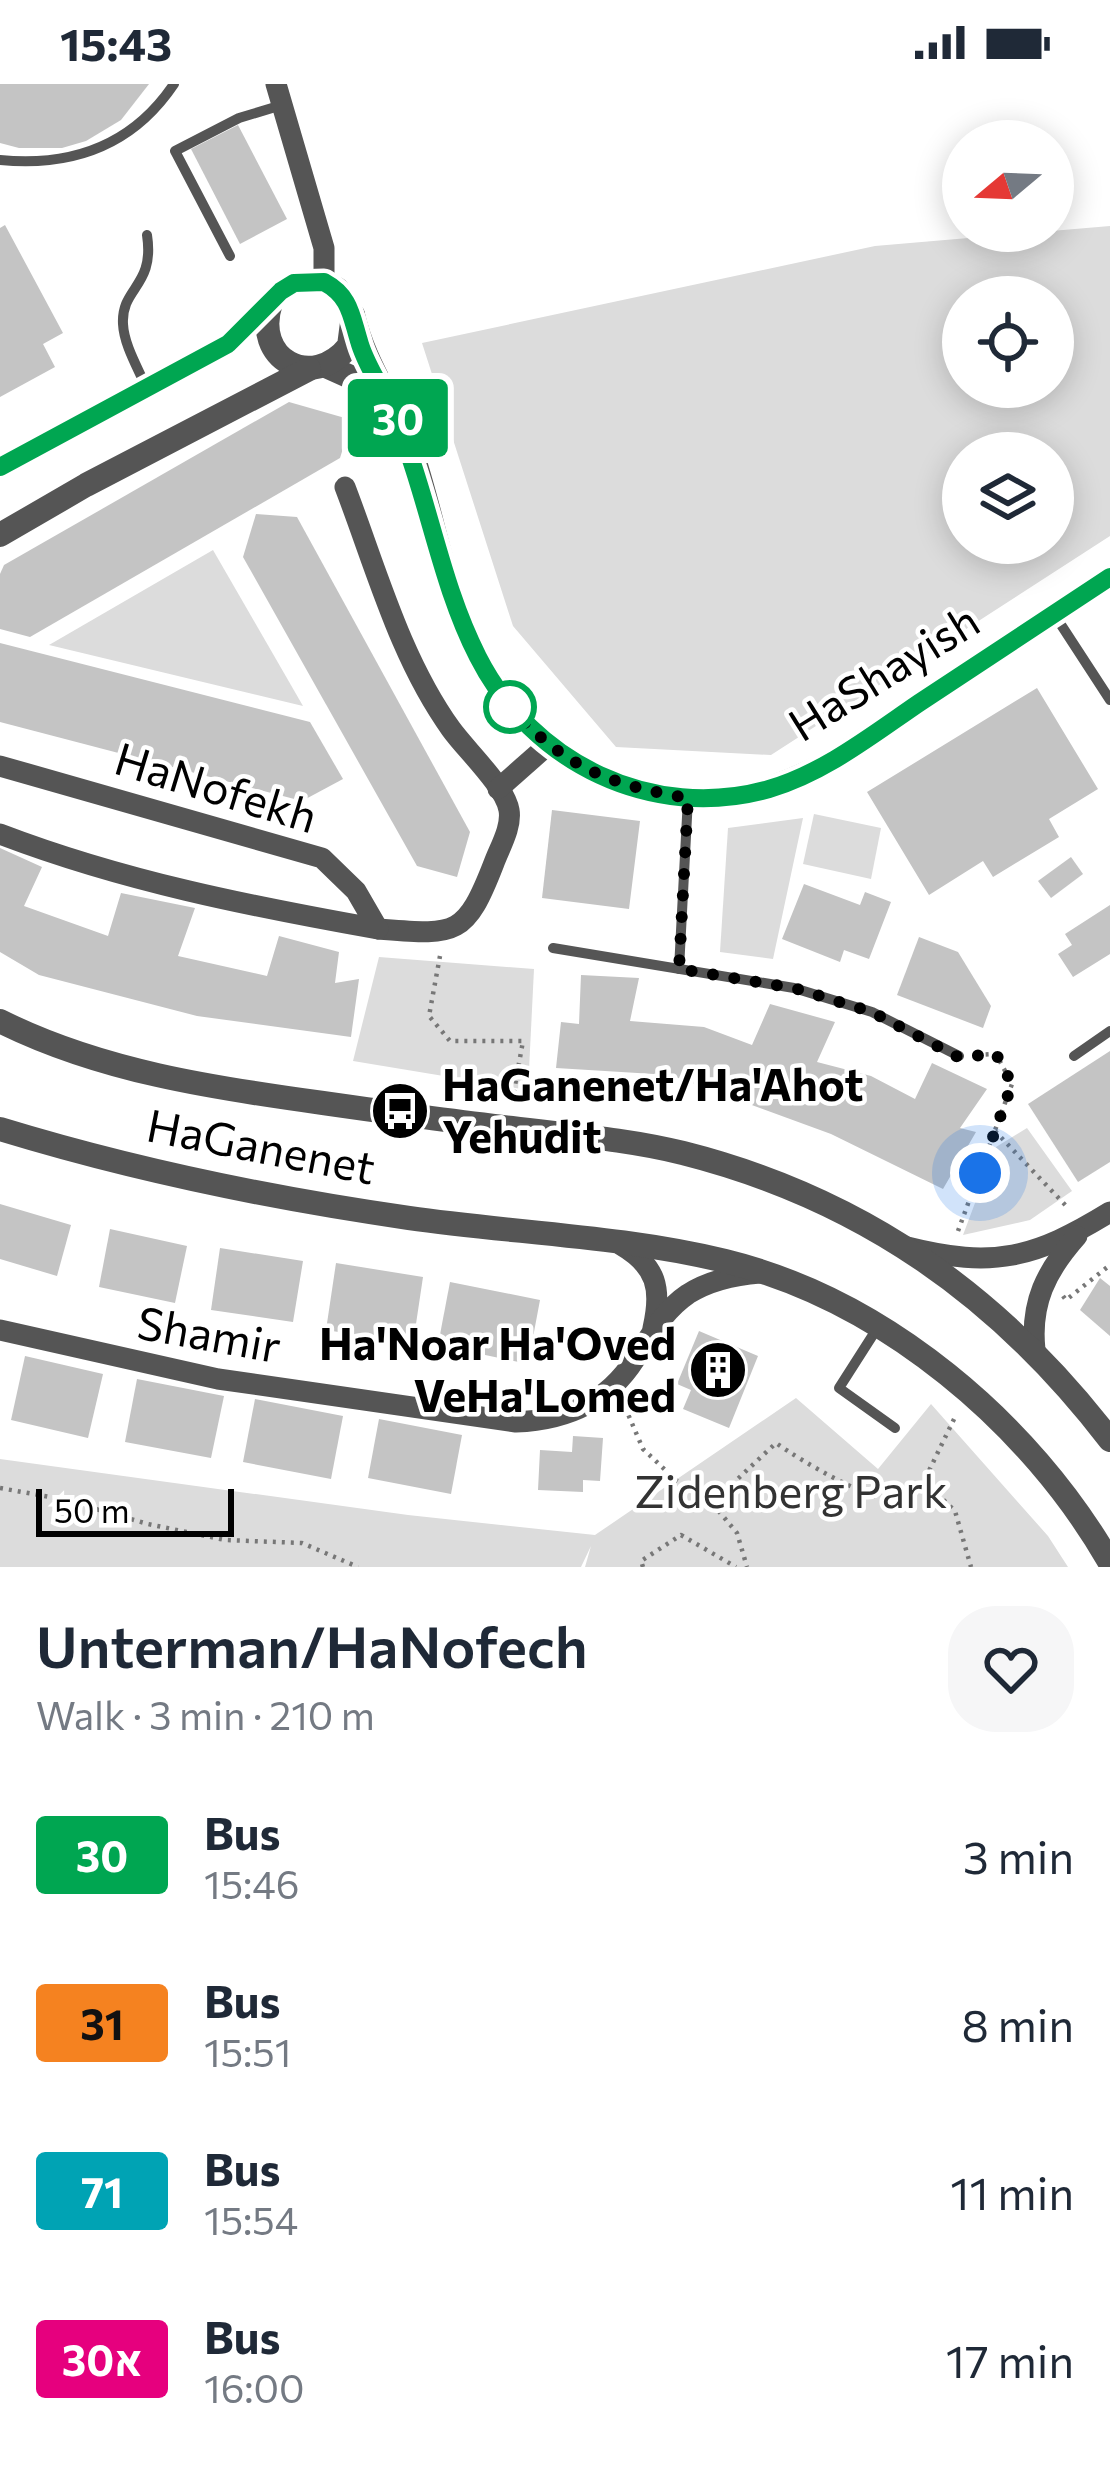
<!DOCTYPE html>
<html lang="en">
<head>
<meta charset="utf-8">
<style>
  :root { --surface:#fff; --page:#f6f6f7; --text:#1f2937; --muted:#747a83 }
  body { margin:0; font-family:Commissioner,Heebo,sans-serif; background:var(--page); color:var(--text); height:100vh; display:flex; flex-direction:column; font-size:45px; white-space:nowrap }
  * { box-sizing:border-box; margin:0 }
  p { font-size:39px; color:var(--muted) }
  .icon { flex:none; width:66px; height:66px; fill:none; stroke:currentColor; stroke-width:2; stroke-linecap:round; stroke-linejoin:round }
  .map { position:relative; height:1483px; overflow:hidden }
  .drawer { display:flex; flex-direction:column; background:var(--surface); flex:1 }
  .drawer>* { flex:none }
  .badge { padding:0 24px; border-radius:9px; font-size:42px; line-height:78px }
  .needle { width:78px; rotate:251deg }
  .buttons { position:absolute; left:942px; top:36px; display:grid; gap:24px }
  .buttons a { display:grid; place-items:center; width:132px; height:132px; border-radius:50%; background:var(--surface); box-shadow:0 6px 30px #0003; font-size:60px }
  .scale { position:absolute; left:36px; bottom:30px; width:198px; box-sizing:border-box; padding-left:12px; border:6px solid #000; border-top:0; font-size:33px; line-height:42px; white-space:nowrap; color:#000; -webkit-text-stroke:9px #fff; paint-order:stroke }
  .you { position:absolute; width:60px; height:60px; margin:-30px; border:9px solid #fff; border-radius:50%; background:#1a73e8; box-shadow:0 0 0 18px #1a73e833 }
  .map>.badge { position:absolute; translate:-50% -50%; box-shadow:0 0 0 6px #fff }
  .round { display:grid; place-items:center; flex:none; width:126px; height:126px; border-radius:48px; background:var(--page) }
  .headline { display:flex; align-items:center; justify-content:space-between; height:204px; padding:0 36px }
  h1 { font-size:57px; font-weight:600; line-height:90px }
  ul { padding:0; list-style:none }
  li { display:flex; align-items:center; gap:36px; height:168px; padding:0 36px }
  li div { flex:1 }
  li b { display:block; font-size:45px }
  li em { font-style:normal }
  li .badge { min-width:132px; font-weight:700; text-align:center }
  .status { display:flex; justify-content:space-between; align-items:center; height:84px; padding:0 60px; background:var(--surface); direction:ltr }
  .status svg { height:33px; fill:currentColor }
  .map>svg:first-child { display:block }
  .green { fill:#dcdcdc; fill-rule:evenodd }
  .building { fill:#c4c4c4 }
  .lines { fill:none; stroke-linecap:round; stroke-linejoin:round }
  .path { stroke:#777; stroke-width:4.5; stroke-dasharray:3 6; stroke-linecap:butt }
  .service { stroke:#555; stroke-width:10 }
  .minor { stroke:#555; stroke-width:21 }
  .tertiary { stroke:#555; stroke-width:24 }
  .line-casing { stroke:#fff; stroke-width:27 }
  .line { stroke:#00a651; stroke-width:18 }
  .walk { stroke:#000; stroke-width:12; stroke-dasharray:0 21.6 }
  .stop-dot { fill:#fff; stroke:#00a651; stroke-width:6 }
  .labels { text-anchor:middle; stroke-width:9; stroke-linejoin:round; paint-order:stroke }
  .street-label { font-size:45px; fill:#000; stroke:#fff }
  .poi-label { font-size:45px; font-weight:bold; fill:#000; stroke:#fff; text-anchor:start }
  .park-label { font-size:45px; fill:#333; stroke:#fff }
</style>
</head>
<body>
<div class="status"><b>15:43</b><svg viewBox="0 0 49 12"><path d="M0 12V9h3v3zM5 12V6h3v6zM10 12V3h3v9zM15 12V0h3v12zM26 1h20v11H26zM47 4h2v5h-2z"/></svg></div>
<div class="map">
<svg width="1110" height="1483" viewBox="0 0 1110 1483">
  <rect width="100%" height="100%" fill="#fff"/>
  <g class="green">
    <path d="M1110 142V452L771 671 616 663 513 542 422 259 875 162ZM963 213H1053V303H963ZM963 369H1053V459H963Z"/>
    <path d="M213 466 303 622 49 561Z"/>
    <path d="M814 730 881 744 871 795 803 780Z"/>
    <path d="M803 734 773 875 720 868 728 744Z"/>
    <path d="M379 873 534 885 528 1006 353 977Z"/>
    <path d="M1027 1044 1072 1107 1030 1136 963 1151 996 1063Z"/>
    <path d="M796 1314 878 1385 931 1320 1048 1452 1068 1483H585L591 1462 581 1483H0V1375L408 1431 595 1451Z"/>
  </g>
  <g class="building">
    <path d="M0 0H149L121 36 86 57 62 64H19L0 59Z"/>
    <path d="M238 41 287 135 240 160 191 65Z"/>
    <path d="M5 141 63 249 43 260 55 283 0 313V144Z"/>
    <path d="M289 318 352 336 340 374 30 553 0 545V490L4 481Z"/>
    <path d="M256 430 297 433 470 748 457 793 417 782 243 473Z"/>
    <path d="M0 559 310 638 343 695 302 717 0 638Z"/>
    <path d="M1037 604 1098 705 1049 735 1059 753 993 793 983 777 929 811 867 708Z"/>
    <path d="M552 726 640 737 629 825 542 814Z"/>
    <path d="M0 764 42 783 24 822 108 852 121 809 195 824 178 872 267 892 279 852 339 868 335 899 359 895 351 953 197 932 39 891 0 868Z"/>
    <path d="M1071 773 1083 790 1051 814 1038 797Z"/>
    <path d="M804 800 860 821 865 808 891 818 869 875 844 866 840 878 782 855Z"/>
    <path d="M1110 821V870L1073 893 1058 870 1072 861 1065 850Z"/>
    <path d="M919 853 958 868 991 922 983 944 897 911Z"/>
    <path d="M581 891 639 894 630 937 704 943 752 961 770 920 835 938 817 978 871 992 915 1015 932 979 987 1005 960 1044 976 1048 943 1105 831 1050 670 991 556 984 561 938 579 940Z"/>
    <path d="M1110 967V1078L1078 1098 1028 1020Z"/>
    <path d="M0 1120 71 1141 57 1192 0 1175Z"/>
    <path d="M110 1145 187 1162 175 1219 99 1203Z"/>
    <path d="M220 1164 303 1177 293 1238 211 1226Z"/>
    <path d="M336 1179 423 1193 413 1260 326 1246Z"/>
    <path d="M1100 1194 1110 1202V1252L1080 1226Z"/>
    <path d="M450 1198 540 1216 528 1280 438 1261Z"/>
    <path d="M699 1247 758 1272 729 1344 683 1325 691 1306 677 1300Z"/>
    <path d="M25 1272 103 1290 88 1354 11 1336Z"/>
    <path d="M137 1295 224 1312 211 1374 125 1358Z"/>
    <path d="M255 1315 343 1332 331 1395 243 1378Z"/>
    <path d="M379 1335 462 1351 451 1410 368 1394Z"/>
    <path d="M573 1352 603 1354 600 1397 583 1396V1408L538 1406 540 1366 572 1368Z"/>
  </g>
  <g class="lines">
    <g class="path">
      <path d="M440 872 429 932 450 957H523L512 1018"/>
      <path d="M995 1047 1069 1125"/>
      <path d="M958 1147 1012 1000 996 970 976 971"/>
      <path d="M1063 1212 1066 1216 1110 1181"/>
      <path d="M625 1323 643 1365 677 1397 712 1419 737 1449 747 1483"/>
      <path d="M924 1397 955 1427 971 1483"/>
      <path d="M0 1404 61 1415 148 1440 225 1456 302 1459 358 1483"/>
      <path d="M712 1419 776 1359C803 1378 869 1417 900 1418L924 1397 955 1333"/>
      <path d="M643 1483 641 1477 681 1451 736 1483"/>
    </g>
    <g class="service">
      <path d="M0 76C72 83 133 61 174 0"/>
      <path d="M230 172 175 67 239 34 282 21"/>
      <path d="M146 303C138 284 124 261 123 240 121 203 155 203 147 151"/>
      <path d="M1054 530 1110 616"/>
      <path d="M553 864 794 904 872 928 959 972"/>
      <path d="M679 885 688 714"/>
      <path d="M1074 972 1110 947"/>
      <path d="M878 1243 839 1304 895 1344"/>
    </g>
    <g class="minor">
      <path d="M276 0 324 164V198"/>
      <path d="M345 403C376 484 400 574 451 645 466 666 505 702 509 726 512 743 500 763 494 779 465 854 456 851 378 845"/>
      <path d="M0 682 322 774 356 807 378 845C249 822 123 797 0 750"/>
      <path d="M498 705 549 660"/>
      <path d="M621 1161C657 1182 662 1205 653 1244"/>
      <path d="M907 1163C994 1185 1035 1174 1110 1128"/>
      <path d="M0 1246 218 1295 516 1338C566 1336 607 1319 635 1275 651 1251 663 1227 688 1210 710 1196 735 1191 760 1189"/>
      <path d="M1035 1266C1030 1219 1046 1187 1077 1152"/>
    </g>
    <g class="tertiary">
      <path d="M353 231C364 280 394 319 411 366 430 421 439 479 460 533 504 649 610 730 737 712 771 707 802 692 832 677L1110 493"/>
      <path d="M326 282 355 295 383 316"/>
      <path d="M0 383 228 260 281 207 294 199 324 198 337 205 353 231 349 262C312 308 252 275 271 219"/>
      <path d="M0 451 86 401 309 285"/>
      <path d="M0 937C100 987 213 1004 323 1019 386 1028 449 1037 512 1044 569 1051 627 1055 683 1069 861 1114 999 1211 1110 1356"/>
      <path d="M0 1045C134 1086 270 1114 409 1134 514 1149 622 1152 725 1177 884 1216 1030 1339 1110 1479"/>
    </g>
  </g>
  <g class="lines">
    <g class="line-casing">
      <path id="line" d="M0 383 228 260 281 207 294 199 324 198C350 212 351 231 359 257 363 272 371 286 378 299 426 385 433 485 478 573 532 679 652 738 769 705 824 689 872 651 919 619 983 577 1047 535 1110 493"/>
    </g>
    <use href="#line" class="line"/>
    <path class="walk" d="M510 623C564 682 608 701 688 714L679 885 794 904 872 928 958 973 996 970 1012 1000 980 1089"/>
  </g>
  <defs>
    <g id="bus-disc" transform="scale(3)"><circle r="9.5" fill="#000" stroke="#fff"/><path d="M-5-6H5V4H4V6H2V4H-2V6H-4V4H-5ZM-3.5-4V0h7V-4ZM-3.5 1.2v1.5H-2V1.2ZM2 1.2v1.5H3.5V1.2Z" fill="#fff"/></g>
    <g id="building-disc" transform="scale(3)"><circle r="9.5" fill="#000" stroke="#fff"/><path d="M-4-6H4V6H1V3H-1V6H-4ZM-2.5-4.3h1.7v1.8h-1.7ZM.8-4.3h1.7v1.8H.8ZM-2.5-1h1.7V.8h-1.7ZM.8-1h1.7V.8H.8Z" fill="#fff"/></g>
  </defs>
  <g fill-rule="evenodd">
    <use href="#bus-disc" x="400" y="1027"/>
    <use href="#building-disc" x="718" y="1286"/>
  </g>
  <circle class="stop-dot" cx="510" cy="623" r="24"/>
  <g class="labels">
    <g class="street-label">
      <text transform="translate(884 589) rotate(-32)" y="16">HaShayish</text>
      <text transform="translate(216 704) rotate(17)" y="16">HaNofekh</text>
      <text transform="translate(261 1063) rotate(11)" y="16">HaGanenet</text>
      <text transform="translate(209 1251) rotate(10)" y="16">Shamir</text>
    </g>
    <g class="poi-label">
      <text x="442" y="1017">HaGanenet/Ha'Ahot<tspan x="442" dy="52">Yehudit</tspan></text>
      <text x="676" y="1276" text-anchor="end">Ha'Noar Ha'Oved<tspan x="676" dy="52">VeHa'Lomed</tspan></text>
    </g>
    <g class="park-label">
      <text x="791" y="1424">Zidenberg Park</text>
    </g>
  </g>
</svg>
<div class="buttons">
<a><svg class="needle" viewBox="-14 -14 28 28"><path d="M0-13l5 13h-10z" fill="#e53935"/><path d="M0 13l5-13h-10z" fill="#747a83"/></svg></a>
<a><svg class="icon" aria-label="locate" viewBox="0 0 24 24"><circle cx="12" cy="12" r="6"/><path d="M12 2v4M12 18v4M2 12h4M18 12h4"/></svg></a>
<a><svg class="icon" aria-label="layers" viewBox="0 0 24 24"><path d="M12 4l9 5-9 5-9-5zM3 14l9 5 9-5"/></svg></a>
</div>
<div class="scale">50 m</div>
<div class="you" style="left:980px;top:1089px"></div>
<b class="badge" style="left:398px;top:334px;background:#00a651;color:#fff">30</b>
</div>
<section class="drawer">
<div class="headline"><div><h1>Unterman/HaNofech</h1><p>Walk · 3 min · 210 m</p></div><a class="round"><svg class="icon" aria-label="heart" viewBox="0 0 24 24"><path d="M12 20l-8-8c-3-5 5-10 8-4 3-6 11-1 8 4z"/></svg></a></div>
<ul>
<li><span class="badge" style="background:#00a651;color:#fff">30</span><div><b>Bus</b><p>15:46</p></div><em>3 min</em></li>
<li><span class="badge" style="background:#f58220;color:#111">31</span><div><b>Bus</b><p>15:51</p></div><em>8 min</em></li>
<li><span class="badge" style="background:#00a3b4;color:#fff">71</span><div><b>Bus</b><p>15:54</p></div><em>11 min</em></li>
<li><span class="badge" style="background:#e6007e;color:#fff">30א</span><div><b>Bus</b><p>16:00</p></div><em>17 min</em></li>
</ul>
</section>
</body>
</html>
